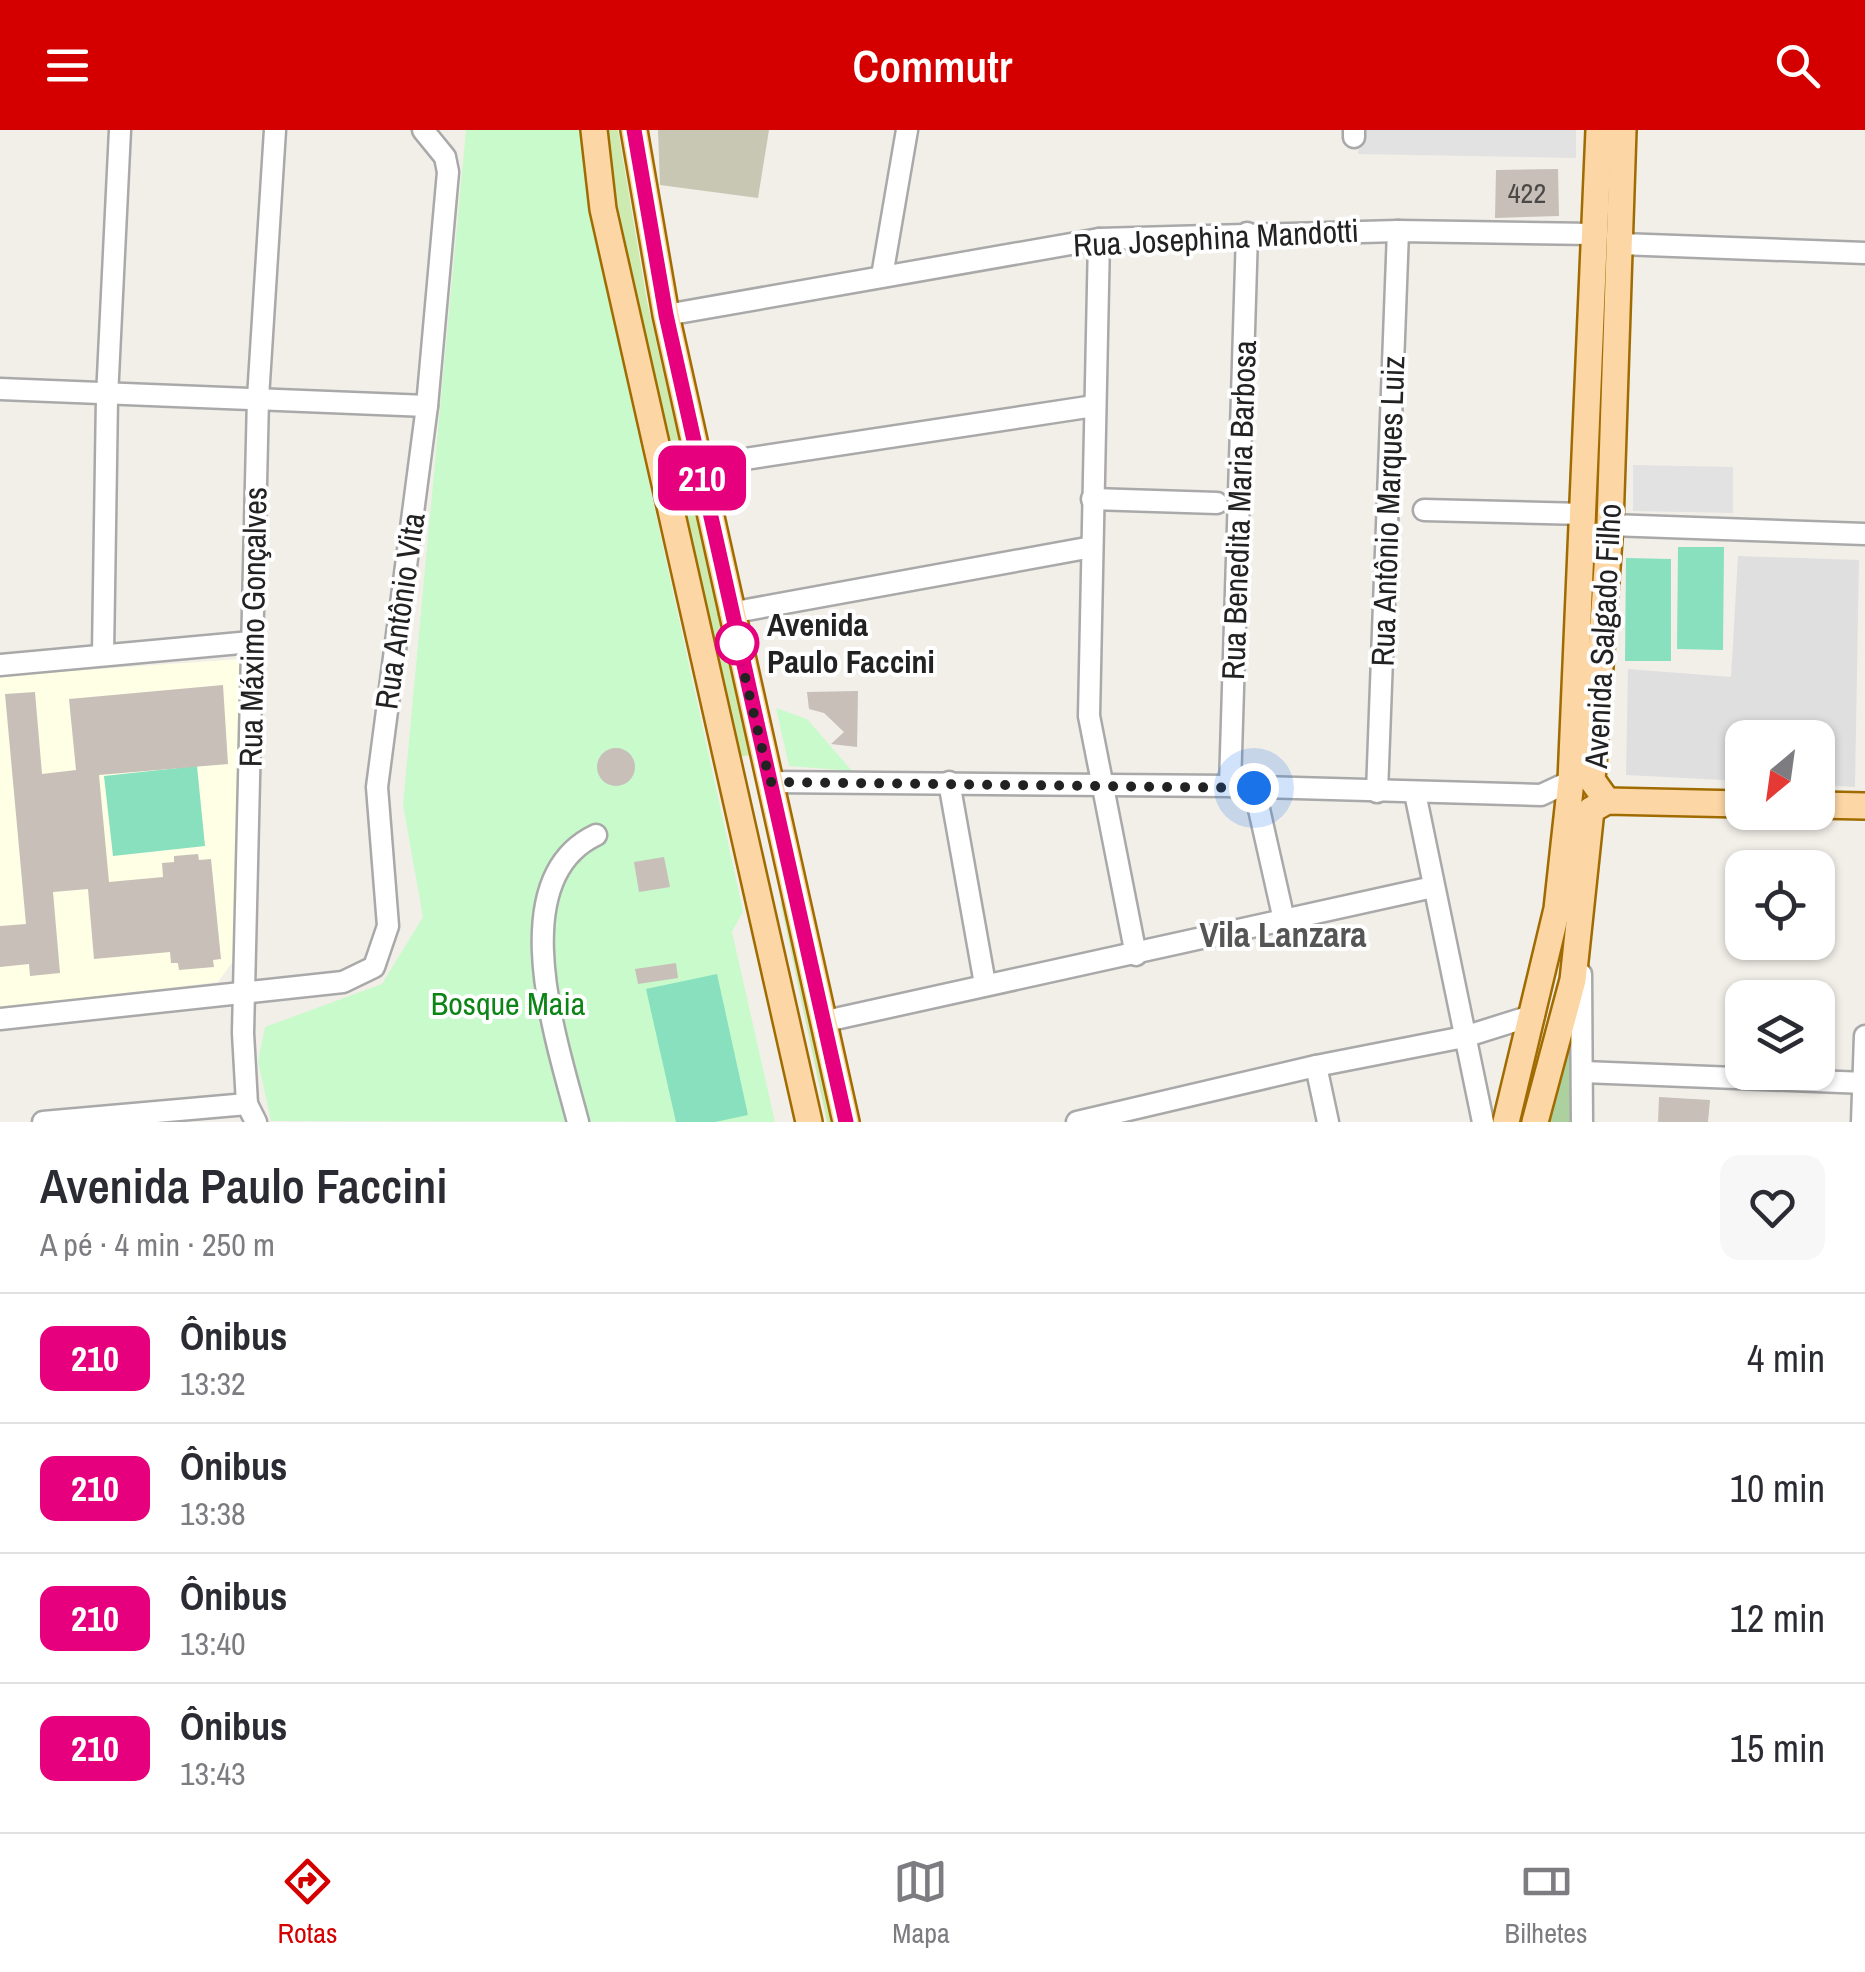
<!DOCTYPE html>
<html lang="pt">
<head>
<meta charset="utf-8">
<style>
  :root { --surface:#fff; --page:#f7f7f7; --text:#2b2b33; --muted:#7c7c81; --line:#e1e1e2; --accent:#d40000 }
  body { margin:0; font-family:"Archivo Narrow",sans-serif; background:var(--page); color:var(--text); height:100vh; display:flex; flex-direction:column; font-size:38px; white-space:nowrap }
  * { box-sizing:border-box; margin:0 }
  p { font-size:32px; color:var(--muted) }
  .icon { flex:none; width:55px; height:55px; fill:none; stroke:currentColor; stroke-width:2; stroke-linecap:round; stroke-linejoin:round }
  .map { position:relative; height:992px; overflow:hidden }
  .side { display:flex; flex-direction:column; background:var(--surface); flex:1 }
  .side>* { flex:none }
  .badge { padding:0 20px; border-radius:15px; font-size:35px; line-height:65px }
  .needle { width:65px; rotate:209deg }
  .buttons { position:absolute; left:1725px; top:590px; display:grid; gap:20px }
  .buttons a { display:grid; place-items:center; width:110px; height:110px; border-radius:20px; background:var(--surface); box-shadow:0 2px 8px #0004; font-size:50px }
  .you { position:absolute; width:50px; height:50px; margin:-25px; border:8px solid #fff; border-radius:50%; background:#1a73e8; box-shadow:0 0 0 15px #1a73e833 }
  .map>.badge { position:absolute; translate:-50% -50%; box-shadow:0 0 0 5px #fff }
  .round { display:grid; place-items:center; flex:none; width:105px; height:105px; border-radius:20px; background:var(--page) }
  .overview { display:flex; align-items:center; justify-content:space-between; height:170px; padding:0 40px }
  h1 { font-size:48px; font-weight:600; line-height:75px }
  ul { padding:0; list-style:none }
  li { display:flex; align-items:center; gap:30px; height:130px; padding:0 40px; border-top:2px solid var(--line) }
  li div { flex:1 }
  li b { display:block; font-size:38px }
  li em { font-style:normal }
  li .badge { min-width:110px; font-weight:700; text-align:center }
  header { display:flex; justify-content:space-between; align-items:center; height:130px; padding:0 40px; background:var(--accent); color:#fff; font-size:45px; font-weight:600 }
  .tabs { display:flex; justify-content:space-around; align-items:center; height:140px; border-top:2px solid var(--line); background:var(--surface); font-size:28px; color:var(--muted) }
  .tabs a { display:grid; justify-items:center; gap:5px }
  .tabs .current { color:var(--accent) }
  .map>svg:first-child { display:block }
  .residential { fill:#e0dfdf }
  .education { fill:#ffffe5 }
  .construction { fill:#c7c7b4 }
  .grass { fill:#cdebb0 }
  .forest { fill:#add19e }
  .park { fill:#c8facc }
  .pitch { fill:#88e0be }
  .parking { fill:#e2e2e2 }
  .building { fill:#c7bfb8 }
  .lines { fill:none; stroke-linecap:round; stroke-linejoin:round }
  .minor-casing { stroke:#a9a9a9; stroke-width:25 }
  .major-casing { stroke:#a06b00; stroke-width:30 }
  .minor { stroke:#fff; stroke-width:20 }
  .major { stroke:#fcd6a4; stroke-width:25 }
  .line-casing { stroke:#fff; stroke-width:22 }
  .line { stroke:#e6007e; stroke-width:15 }
  .walk { stroke:#222; stroke-width:10; stroke-dasharray:0 18 }
  .stop-dot { fill:#fff; stroke:#e6007e; stroke-width:5 }
  .labels { text-anchor:middle; stroke-width:8; stroke-linejoin:round; paint-order:stroke }
  .number-label { font-size:28px; fill:#4b4948 }
  .street-label { font-size:32px; fill:#222; stroke:#fff }
  .stop-label { font-size:32px; font-weight:bold; fill:#222; stroke:#fff; text-anchor:start }
  .park-label { font-size:32px; fill:#0c8416; stroke:#fff }
  .neighbourhood-label { font-size:35px; font-weight:bold; fill:#555; stroke:#fff }
</style>
</head>
<body>
<header><svg class="icon" aria-label="menu" viewBox="0 0 24 24"><path d="M4 6h16M4 12h16M4 18h16"/></svg>Commutr<svg class="icon" aria-label="search" viewBox="0 0 24 24"><circle cx="10" cy="10" r="6"/><path d="M15 15l6 6"/></svg></header>
<div class="map">
<svg width="1865" height="992" viewBox="0 0 1865 992">
  <rect width="100%" height="100%" fill="#f2efe9"/>
  <path class="residential" d="M1738 426 1859 430 1855 657 1818 655V608H1742V651L1626 645 1628 539 1731 547Z"/>
  <path class="education" d="M241 529 234 830 218 852 0 878V546Z"/>
  <path class="construction" d="M658 0H769L758 68 660 55Z"/>
  <g class="grass">
    <path d="M606 0H618L647 171 751 625 738 627 634 177Z"/>
    <path d="M780 770 799 799 841 992H827Z"/>
  </g>
  <path class="forest" d="M1576 883 1574 992H1544Z"/>
  <g class="park">
    <path d="M466 0H582L622 230 743 781 732 802 775 992 271 991 258 931 265 897 382 854 423 787 403 675Z"/>
    <path d="M776 578 807 589 852 641 789 636Z"/>
  </g>
  <g class="pitch">
    <path d="M1678 417H1724L1723 520 1677 519Z"/>
    <path d="M1626 428 1671 429V531H1625Z"/>
    <path d="M197 636 205 716 113 726 104 646Z"/>
    <path d="M717 844 748 985 715 992H676L646 859Z"/>
  </g>
  <g class="parking">
    <path d="M1360 0H1576V28L1358 24Z"/>
    <path d="M1633 335 1733 337V383L1633 381Z"/>
  </g>
  <g class="building">
    <path d="M1558 39 1559 86 1495 88 1496 40Z"/>
    <path d="M223 555 228 634 99 645 109 752 163 747 162 733 174 732V726L198 724 199 730 211 729 221 829 213 830 214 837 179 840 178 833H171L170 822 94 829 88 759 53 762 60 843 30 846 29 834 0 837V796L26 794 5 564 35 562 42 644 76 640 69 569Z"/>
    <path d="M858 561 857 617 831 614 844 602 824 583 809 579 807 562Z"/>
    <circle cx="616" cy="637" r="19"/>
    <path d="M664 727 670 757 639 762 634 732Z"/>
    <path d="M676 833 678 848 638 854 635 839Z"/>
    <path d="M1659 967 1710 970 1708 992H1658Z"/>
  </g>
  <g class="lines">
    <g class="minor-casing">
      <g id="minor">
        <path d="M1354 7V0"/>
        <path d="M1099 109 1089 586 1136 825"/>
        <path d="M1620 114 1865 123"/>
        <path d="M882 146 907 0"/>
        <path d="M666 185 1099 109 1398 101 1593 104"/>
        <path d="M0 259 427 276"/>
        <path d="M699 336 1094 276"/>
        <path d="M1092 369 1217 373"/>
        <path d="M1424 380 1584 384"/>
        <path d="M1610 395 1865 404"/>
        <path d="M730 483 1092 417"/>
        <path d="M103 524 107 267 120 0"/>
        <path d="M0 535 251 512"/>
        <path d="M770 652 1230 656 1541 665 1571 651"/>
        <path d="M949 652 985 854"/>
        <path d="M1230 656 1247 103"/>
        <path d="M1254 657 1284 790"/>
        <path d="M1377 662 1398 101"/>
        <path d="M1415 663 1483 992"/>
        <path d="M1581 844 1582 992"/>
        <path d="M0 889 343 852 374 837 388 796 377 657 427 276 448 42 445 27 423 0"/>
        <path d="M826 891 1433 757"/>
        <path d="M1316 936 1328 992"/>
        <path d="M1583 942 1865 953"/>
        <path d="M43 992 247 974"/>
        <path d="M256 992 247 974 243 903 258 268 275 0"/>
        <path d="M578 992C558 915 501 750 596 705"/>
        <path d="M1077 992 1316 936 1464 907 1534 885"/>
        <path d="M1862 992 1865 906"/>
      </g>
    </g>
    <g class="major-casing">
      <g id="major">
        <path d="M594 0 603 79 809 992"/>
        <path d="M634 0 666 185 846 992"/>
        <path d="M1607 671 1592 650 1610 395 1623 0"/>
        <path d="M1818 675 1865 676"/>
        <path d="M1506 992 1557 779 1571 651 1599 0"/>
        <path d="M1535 992 1573 850 1591 680 1607 671 1742 674"/>
      </g>
    </g>
    <use href="#minor" class="minor"/>
    <use href="#major" class="major"/>
  </g>
  <g class="lines">
    <g class="line-casing">
      <path id="line" d="M634 0 666 185 846 992"/>
    </g>
    <use href="#line" class="line"/>
    <path class="walk" d="M737 513 770 652 1254 658"/>
  </g>
  <circle class="stop-dot" cx="737" cy="513" r="20"/>
  <g class="labels">
    <g class="number-label">
      <text x="1527" y="73">422</text>
    </g>
    <g class="street-label">
      <text transform="translate(1216 108) rotate(-3)" y="11">Rua Josephina Mandotti</text>
      <text transform="translate(1239 380) rotate(-88)" y="11">Rua Benedita Maria Barbosa</text>
      <text transform="translate(1388 381) rotate(-88)" y="11">Rua Antônio Marques Luiz</text>
      <text transform="translate(400 481) rotate(-82)" y="11">Rua Antônio Vita</text>
      <text transform="translate(253 497) rotate(-89)" y="11">Rua Máximo Gonçalves</text>
      <text transform="translate(1603 506) rotate(-87)" y="11">Avenida Salgado Filho</text>
    </g>
    <g class="stop-label">
      <text x="767" y="506">Avenida<tspan x="767" dy="37">Paulo Faccini</tspan></text>
    </g>
    <g class="park-label">
      <text x="508" y="885">Bosque Maia</text>
    </g>
    <g class="neighbourhood-label">
      <text x="1283" y="817">Vila Lanzara</text>
    </g>
  </g>
</svg>
<div class="buttons">
<a><svg class="needle" viewBox="-14 -14 28 28"><path d="M0-13l5 13h-10z" fill="#e53935"/><path d="M0 13l5-13h-10z" fill="#7c7c81"/></svg></a>
<a><svg class="icon" aria-label="locate" viewBox="0 0 24 24"><circle cx="12" cy="12" r="6"/><path d="M12 2v4M12 18v4M2 12h4M18 12h4"/></svg></a>
<a><svg class="icon" aria-label="layers" viewBox="0 0 24 24"><path d="M12 4l9 5-9 5-9-5zM3 14l9 5 9-5"/></svg></a>
</div>
<div class="you" style="left:1254px;top:658px"></div>
<b class="badge" style="left:702px;top:348px;background:#e6007e;color:#fff">210</b>
</div>
<section class="side">
<div class="overview"><div><h1>Avenida Paulo Faccini</h1><p>A pé · 4 min · 250 m</p></div><a class="round"><svg class="icon" aria-label="heart" viewBox="0 0 24 24"><path d="M12 20l-8-8c-3-5 5-10 8-4 3-6 11-1 8 4z"/></svg></a></div>
<ul>
<li><span class="badge" style="background:#e6007e;color:#fff">210</span><div><b>Ônibus</b><p>13:32</p></div><em>4 min</em></li>
<li><span class="badge" style="background:#e6007e;color:#fff">210</span><div><b>Ônibus</b><p>13:38</p></div><em>10 min</em></li>
<li><span class="badge" style="background:#e6007e;color:#fff">210</span><div><b>Ônibus</b><p>13:40</p></div><em>12 min</em></li>
<li><span class="badge" style="background:#e6007e;color:#fff">210</span><div><b>Ônibus</b><p>13:43</p></div><em>15 min</em></li>
</ul>
</section>
<nav class="tabs">
<a class="current"><svg class="icon" aria-label="directions" viewBox="0 0 24 24"><path d="M12 3l9 9-9 9-9-9zM9 14v-3h6M13 9l2 2-2 2"/></svg>Rotas</a>
<a><svg class="icon" aria-label="map" viewBox="0 0 24 24"><path d="M3 6l6-2 6 2 6-2v14l-6 2-6-2-6 2zM9 4v14M15 6v14"/></svg>Mapa</a>
<a><svg class="icon" aria-label="tickets" viewBox="0 0 24 24"><path d="M3 7h18v10H3zM15 7v10"/></svg>Bilhetes</a>
</nav>
</body>
</html>
